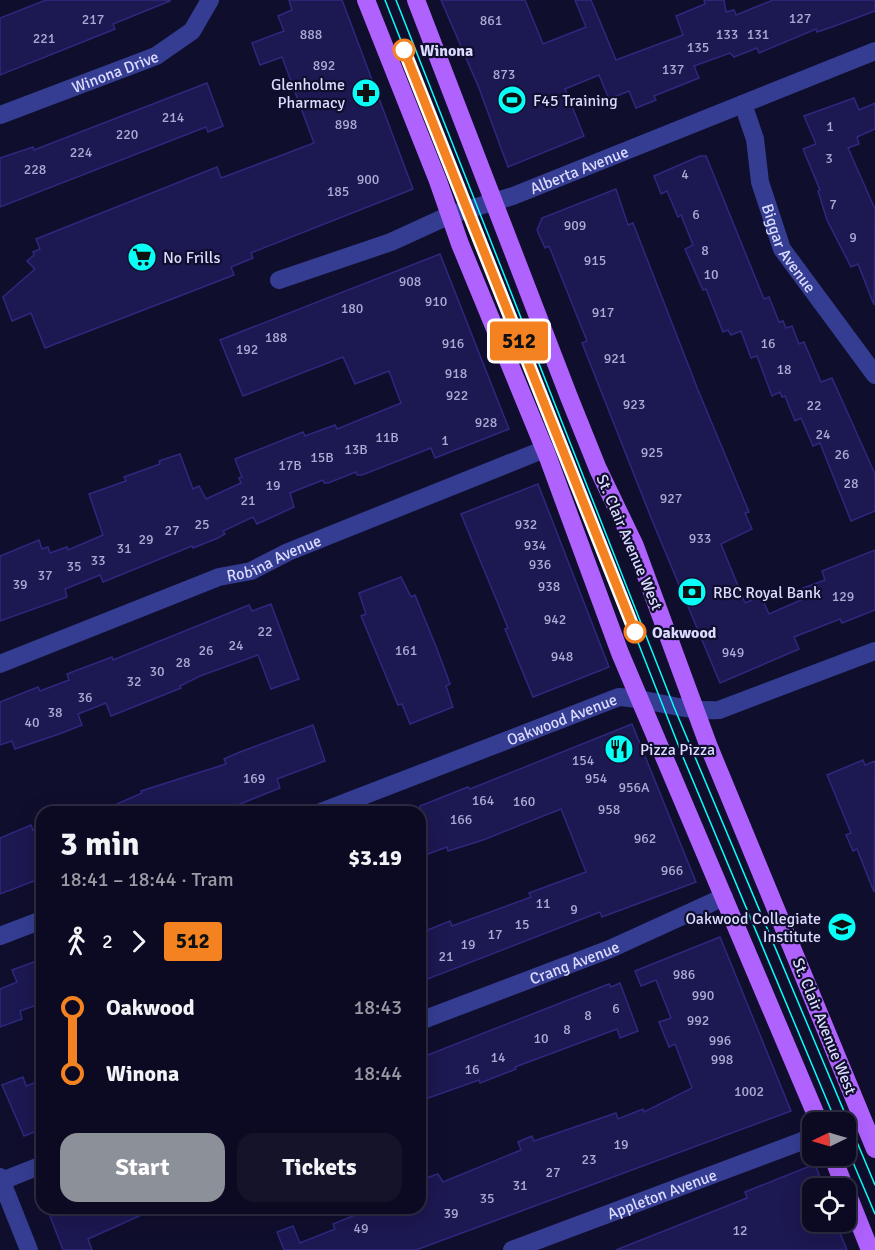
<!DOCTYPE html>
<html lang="en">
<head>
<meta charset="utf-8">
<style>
  :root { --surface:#0c0a22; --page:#15132a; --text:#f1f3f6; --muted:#9a9aa5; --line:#2c2b40; --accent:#8c9099 }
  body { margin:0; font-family:Signika,sans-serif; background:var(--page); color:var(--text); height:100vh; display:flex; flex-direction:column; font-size:22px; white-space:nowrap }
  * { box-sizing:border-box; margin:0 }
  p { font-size:20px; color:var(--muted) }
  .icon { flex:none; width:33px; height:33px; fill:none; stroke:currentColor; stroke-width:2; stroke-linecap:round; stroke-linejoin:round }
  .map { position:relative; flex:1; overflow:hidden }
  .details { position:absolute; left:36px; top:806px; width:390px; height:408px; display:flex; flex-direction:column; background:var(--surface); border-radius:18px; box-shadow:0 6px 24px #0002,0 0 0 2px var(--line) }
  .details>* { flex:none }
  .badge { padding:0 12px; border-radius:4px; font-size:21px; line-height:39px }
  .needle { width:39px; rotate:265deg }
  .tools { position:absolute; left:802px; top:1112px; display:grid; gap:12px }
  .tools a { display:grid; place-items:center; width:54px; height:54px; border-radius:12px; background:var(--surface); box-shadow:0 6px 24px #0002,0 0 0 2px var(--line); font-size:30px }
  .map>.badge { position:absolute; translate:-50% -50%; box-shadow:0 0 0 3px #fff }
  .legs { display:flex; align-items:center; gap:9px; height:66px; padding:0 24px; font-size:20px }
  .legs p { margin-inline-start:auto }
  .headline { display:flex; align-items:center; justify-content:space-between; height:102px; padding:0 24px }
  h1 { font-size:33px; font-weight:700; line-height:45px }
  .cta { display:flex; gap:12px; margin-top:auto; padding:12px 24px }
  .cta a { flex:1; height:69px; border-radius:18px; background:var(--accent); color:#fff; font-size:24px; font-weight:700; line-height:69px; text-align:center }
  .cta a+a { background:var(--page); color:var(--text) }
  ul { padding:0 24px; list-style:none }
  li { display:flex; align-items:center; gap:21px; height:66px; font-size:22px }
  li i { display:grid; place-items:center; width:9px; height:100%; margin:0 8px; background:currentColor }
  li i::after { content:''; width:15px; height:15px; margin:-8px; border:4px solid; border-radius:50%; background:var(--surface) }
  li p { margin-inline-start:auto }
  li:first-child i { background:linear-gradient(#0000 50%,currentColor 0) }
  li:last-child i { background:linear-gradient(currentColor 50%,#0000 0) }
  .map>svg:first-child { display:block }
  .building { fill:#1c1851; stroke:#2e287f; stroke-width:1.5 }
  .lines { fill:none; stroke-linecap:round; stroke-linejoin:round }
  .minor { stroke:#343d91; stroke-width:18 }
  .major { stroke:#b062ff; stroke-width:18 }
  .tram { stroke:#07fff7; stroke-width:1.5 }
  .line-1-casing { stroke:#fff; stroke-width:14 }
  .line-1 { stroke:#f58220; stroke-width:9 }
  .stop-1-dot { fill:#fff; stroke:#f58220; stroke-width:3 }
  .labels { text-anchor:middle; stroke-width:4.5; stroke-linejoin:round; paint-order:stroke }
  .number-label { font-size:14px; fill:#abaad4 }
  .stop-label { font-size:16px; font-weight:bold; fill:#dbdbff; stroke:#100e2d; text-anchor:start }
  .street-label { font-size:16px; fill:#dbdbff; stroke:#100e2d }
  .poi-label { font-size:16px; fill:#dbdbff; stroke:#100e2d; text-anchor:start }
</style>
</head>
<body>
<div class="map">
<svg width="875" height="1250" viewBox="0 0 875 1250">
  <rect width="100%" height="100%" fill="#100e2d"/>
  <g class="building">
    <path d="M46 0H170V1L113 24 115 29 0 75V18Z"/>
    <path d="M289 0H342L413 189 251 253 253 258 231 267 234 275 45 348 31 313 12 321 3 297 35 269 27 261 34 255 33 252 40 249 36 239 217 167 221 178 314 143 282 57 260 65 252 43 284 31 278 16 292 10Z"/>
    <path d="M441 0H525L543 44 586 27 575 0H591L616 60 683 35 676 16 705 4 704 0H724L726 12 734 10 736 15 773 0H875V11L832 27 817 32 816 29 759 53 757 48 734 57 730 53 694 66 699 78 654 96 656 100 636 108 629 91 609 99 599 75 565 89 584 136 508 167 479 88Z"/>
    <path d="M207 83 223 126 208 132 206 127 0 207V158L33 147 34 150Z"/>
    <path d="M854 98 859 110 875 103V129L857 137 859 144 848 148 875 209 874 305 858 264 851 267 827 220 818 191 820 190 803 149 816 144 804 116Z"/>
    <path d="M700 156H706L764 299 769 297 779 322 783 321 786 328 792 326 799 344 804 342 821 382 832 378 875 474V511L851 521 820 443 813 446 801 418 795 421 785 396 782 397 780 392 772 396 757 356 751 358 741 331 731 335 728 330 723 332 706 289 703 290 685 249 693 245 681 215 678 217 667 191 661 194 654 176Z"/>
    <path d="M616 189 628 225 633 223 698 390 749 512 745 513 752 529 721 544 745 603 761 596 769 614 801 600 798 590 825 580 822 571 875 550V610L842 623 840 619 794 637 799 649 720 683 652 520 582 343 587 341 549 246 545 248 537 230 542 218Z"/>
    <path d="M440 254 509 429 435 458 431 448 362 475H357L356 472 328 483H324L323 480 290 493 294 507 257 524 253 517 223 531 225 534 218 538 193 548 192 546 103 582 100 575 65 589 67 597 0 621V556L39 540 42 549 48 547 50 553 67 547 68 550 103 535 89 494 126 481 124 477 160 464 159 461 180 454 193 489 199 486 206 499 241 483 239 478 242 477 235 459 303 432 305 436 335 425 337 429 401 403 389 371 355 384 343 357 243 396 220 340Z"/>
    <path d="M538 484 609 667 533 697 505 629 508 628 461 514Z"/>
    <path d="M401 577 411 597 415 595 437 649 450 684 446 686 453 707 410 724 402 704 398 705 361 616 366 614 359 593Z"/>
    <path d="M271 604 299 679 271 689 258 655 200 676 180 686 181 688 111 716 106 703 78 714 82 725 62 733 15 749 12 741 0 745V702L38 687 40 691 69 680 67 674 112 657 113 660 249 605 252 611Z"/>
    <path d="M632 724 696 882 602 917 600 912 420 982V933L450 921 452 926 531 897 529 893 586 872 561 809 483 840 448 851 447 847 420 857V806L468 787 470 789Z"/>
    <path d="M313 725 325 761 277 779 280 788 245 802 221 812H99L142 793 141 791 226 764 224 759 240 752Z"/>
    <path d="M863 760 865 765 875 761 874 892 857 849 853 851 846 835 851 833 827 775Z"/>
    <path d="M31 825 33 830 42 827V878L0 894V838Z"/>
    <path d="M720 937 791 1111 416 1250H284L277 1232 293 1226 300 1243 335 1229 333 1224 365 1211 364 1208H420V1194L427 1192 423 1179 438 1174 443 1182 521 1150 518 1142 532 1136 534 1141 616 1113 618 1119 643 1109 644 1112 692 1088 675 1044 669 1047 659 1022 671 1018 656 980 641 986 635 971Z"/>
    <path d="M42 959V1003L20 1011 22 1019 0 1027V989L17 982 12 970Z"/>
    <path d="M620 983 638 1031 620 1038 617 1029 515 1067 516 1069 480 1083 479 1080 420 1101V1058L609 984 611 987Z"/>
    <path d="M23 1077 26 1086 42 1080V1129L24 1136 2 1085Z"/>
    <path d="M815 1164 824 1188H813V1221H835L847 1250H616L747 1198 745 1192Z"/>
    <path d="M47 1208H157L88 1239 92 1250H63Z"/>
  </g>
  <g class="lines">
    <g class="minor">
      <path id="s1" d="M743 104 755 139 760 182 782 249 875 375"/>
      <path id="s2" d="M0 115 156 56 192 31 210 0"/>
      <path id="s3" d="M279 280 391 242 450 215 513 196 875 51"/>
      <path id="s4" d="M0 664 219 577 251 571 288 552 545 449"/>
      <path id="s5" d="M321 812 619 697C653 699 684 712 719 710L875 651"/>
      <path d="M0 936 42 920"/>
      <path id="s6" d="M420 1021 610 949 724 897"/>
      <path d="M0 1177 29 1250"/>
      <path d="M2 1181 42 1165"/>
      <path id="s7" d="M512 1250 813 1137"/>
    </g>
    <g class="major">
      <path d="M366 0 438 181 460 244 547 455 620 653 819 1122"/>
      <path d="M416 0 569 397 598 469 635 546 709 747 875 1149"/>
      <path d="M832 1155 845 1188"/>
      <path d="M846 1190 870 1250"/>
    </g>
    <g class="tram">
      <path d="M385 0 521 346"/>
      <path d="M396 0 674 707 875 1185"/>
      <path d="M537 385 683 757 836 1122"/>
      <path d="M846 1146 875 1214"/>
    </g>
  </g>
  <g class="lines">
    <g class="line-1-casing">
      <path id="line-1" d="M404 50 635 632"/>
    </g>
    <use href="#line-1" class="line-1"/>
  </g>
  <defs>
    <g id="pharmacy-disc" transform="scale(1.5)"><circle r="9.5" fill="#07fff7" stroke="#100e2d"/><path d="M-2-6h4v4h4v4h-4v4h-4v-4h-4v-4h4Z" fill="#111"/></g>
    <g id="stadium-disc" transform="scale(1.5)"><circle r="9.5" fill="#07fff7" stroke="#100e2d"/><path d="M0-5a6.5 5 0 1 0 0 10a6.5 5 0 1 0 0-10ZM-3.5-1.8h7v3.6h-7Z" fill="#111"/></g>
    <g id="supermarket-disc" transform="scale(1.5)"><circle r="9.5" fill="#07fff7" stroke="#100e2d"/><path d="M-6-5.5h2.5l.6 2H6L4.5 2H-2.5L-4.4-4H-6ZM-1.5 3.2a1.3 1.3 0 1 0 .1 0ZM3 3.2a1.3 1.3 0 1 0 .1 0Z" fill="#111"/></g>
    <g id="bank-disc" transform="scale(1.5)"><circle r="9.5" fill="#07fff7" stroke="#100e2d"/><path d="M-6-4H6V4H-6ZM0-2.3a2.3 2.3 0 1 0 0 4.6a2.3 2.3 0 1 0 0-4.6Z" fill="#111"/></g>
    <g id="restaurant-disc" transform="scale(1.5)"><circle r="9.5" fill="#07fff7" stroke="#100e2d"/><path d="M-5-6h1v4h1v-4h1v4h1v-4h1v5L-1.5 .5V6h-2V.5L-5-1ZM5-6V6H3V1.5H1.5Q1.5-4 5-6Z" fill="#111"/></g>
    <g id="school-disc" transform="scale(1.5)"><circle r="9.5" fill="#07fff7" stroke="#100e2d"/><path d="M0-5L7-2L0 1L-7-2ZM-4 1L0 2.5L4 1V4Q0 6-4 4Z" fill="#111"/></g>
  </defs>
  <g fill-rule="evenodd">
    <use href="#pharmacy-disc" x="366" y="93"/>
    <use href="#stadium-disc" x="512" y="100"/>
    <use href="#supermarket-disc" x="142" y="257"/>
    <use href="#bank-disc" x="692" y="592"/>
    <use href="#restaurant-disc" x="619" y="749"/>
    <use href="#school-disc" x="842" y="927"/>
  </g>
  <g class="stop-1-dot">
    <circle cx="404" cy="50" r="10"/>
    <circle cx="635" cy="632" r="10"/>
  </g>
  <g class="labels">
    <g class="number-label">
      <text x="800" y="23">127</text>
      <text x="93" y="24">217</text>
      <text x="491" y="25">861</text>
      <text x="311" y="39">888</text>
      <text x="727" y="39">133</text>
      <text x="758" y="39">131</text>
      <text x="44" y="43">221</text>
      <text x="698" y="52">135</text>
      <text x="324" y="70">892</text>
      <text x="673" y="74">137</text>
      <text x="504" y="79">873</text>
      <text x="173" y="122">214</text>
      <text x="346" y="129">898</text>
      <text x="830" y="131">1</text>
      <text x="127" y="139">220</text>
      <text x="81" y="157">224</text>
      <text x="829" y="163">3</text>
      <text x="35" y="174">228</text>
      <text x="685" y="179">4</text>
      <text x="368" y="184">900</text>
      <text x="338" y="196">185</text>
      <text x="833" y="209">7</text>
      <text x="696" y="219">6</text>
      <text x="575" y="230">909</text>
      <text x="853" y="242">9</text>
      <text x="705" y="255">8</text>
      <text x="595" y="265">915</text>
      <text x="711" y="279">10</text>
      <text x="410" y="286">908</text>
      <text x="436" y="306">910</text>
      <text x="352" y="313">180</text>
      <text x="603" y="317">917</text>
      <text x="276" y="342">188</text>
      <text x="453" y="348">916</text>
      <text x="768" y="348">16</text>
      <text x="247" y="354">192</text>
      <text x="615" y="363">921</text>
      <text x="784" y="374">18</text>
      <text x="456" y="378">918</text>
      <text x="457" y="400">922</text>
      <text x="634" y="409">923</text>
      <text x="814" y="410">22</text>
      <text x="486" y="427">928</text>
      <text x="823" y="439">24</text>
      <text x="387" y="442">11B</text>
      <text x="445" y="445">1</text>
      <text x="356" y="454">13B</text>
      <text x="652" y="457">925</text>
      <text x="842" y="459">26</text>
      <text x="322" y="462">15B</text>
      <text x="290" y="470">17B</text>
      <text x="851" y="488">28</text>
      <text x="273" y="490">19</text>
      <text x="671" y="503">927</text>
      <text x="248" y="505">21</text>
      <text x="202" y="529">25</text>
      <text x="526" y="529">932</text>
      <text x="172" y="535">27</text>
      <text x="700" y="543">933</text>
      <text x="146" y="544">29</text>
      <text x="535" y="550">934</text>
      <text x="124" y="553">31</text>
      <text x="98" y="565">33</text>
      <text x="540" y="569">936</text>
      <text x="74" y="571">35</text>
      <text x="45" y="580">37</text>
      <text x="20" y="589">39</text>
      <text x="549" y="591">938</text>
      <text x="843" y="601">129</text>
      <text x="555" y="624">942</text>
      <text x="265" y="636">22</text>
      <text x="236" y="650">24</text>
      <text x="206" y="655">26</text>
      <text x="406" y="655">161</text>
      <text x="733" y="657">949</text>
      <text x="562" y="661">948</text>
      <text x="183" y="667">28</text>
      <text x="157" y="676">30</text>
      <text x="134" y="686">32</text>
      <text x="85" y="702">36</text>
      <text x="55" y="717">38</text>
      <text x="32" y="727">40</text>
      <text x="583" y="765">154</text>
      <text x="254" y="783">169</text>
      <text x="596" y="783">954</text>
      <text x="634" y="792">956A</text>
      <text x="483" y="805">164</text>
      <text x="524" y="806">160</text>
      <text x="609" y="814">958</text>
      <text x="461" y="824">166</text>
      <text x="645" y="843">962</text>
      <text x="672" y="875">966</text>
      <text x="543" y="908">11</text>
      <text x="574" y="914">9</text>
      <text x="522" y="929">15</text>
      <text x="495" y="939">17</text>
      <text x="468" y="949">19</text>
      <text x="446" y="961">21</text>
      <text x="684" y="979">986</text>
      <text x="703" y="1000">990</text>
      <text x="616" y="1013">6</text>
      <text x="588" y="1020">8</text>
      <text x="698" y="1025">992</text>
      <text x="567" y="1034">8</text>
      <text x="541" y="1043">10</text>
      <text x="720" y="1045">996</text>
      <text x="498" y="1062">14</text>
      <text x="722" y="1064">998</text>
      <text x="472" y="1074">16</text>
      <text x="749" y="1096">1002</text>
      <text x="621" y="1149">19</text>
      <text x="589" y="1164">23</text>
      <text x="553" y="1177">27</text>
      <text x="520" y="1190">31</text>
      <text x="487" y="1203">35</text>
      <text x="451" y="1218">39</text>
      <text x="361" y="1233">49</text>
      <text x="740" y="1235">12</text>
    </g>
    <g class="stop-label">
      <text x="420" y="56">Winona</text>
      <text x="652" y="638">Oakwood</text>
    </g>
    <g class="street-label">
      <text dy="6" stroke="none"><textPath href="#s2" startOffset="123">Winona Drive</textPath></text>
      <text dy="6" stroke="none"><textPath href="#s3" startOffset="320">Alberta Avenue</textPath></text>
      <text dy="6" stroke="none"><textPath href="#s1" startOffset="153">Biggar Avenue</textPath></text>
      <text transform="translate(630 542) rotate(67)" y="6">St. Clair Avenue West</text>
      <text dy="6" stroke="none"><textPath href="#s4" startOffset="294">Robina Avenue</textPath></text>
      <text dy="6" stroke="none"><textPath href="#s5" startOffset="258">Oakwood Avenue</textPath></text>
      <text dy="6" stroke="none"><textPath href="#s6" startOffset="165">Crang Avenue</textPath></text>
      <text transform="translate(825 1026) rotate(68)" y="6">St. Clair Avenue West</text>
      <text dy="6" stroke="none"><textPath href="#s7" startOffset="160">Appleton Avenue</textPath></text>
    </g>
    <g class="poi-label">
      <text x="345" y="90" text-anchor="end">Glenholme<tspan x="345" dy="18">Pharmacy</tspan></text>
      <text x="533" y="106">F45 Training</text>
      <text x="163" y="263">No Frills</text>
      <text x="713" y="598">RBC Royal Bank</text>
      <text x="640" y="755">Pizza Pizza</text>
      <text x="821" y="924" text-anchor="end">Oakwood Collegiate<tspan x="821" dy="18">Institute</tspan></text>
    </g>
  </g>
</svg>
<div class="tools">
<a><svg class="needle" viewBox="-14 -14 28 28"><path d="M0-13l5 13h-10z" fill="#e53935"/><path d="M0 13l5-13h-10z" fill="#9a9aa5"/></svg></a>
<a><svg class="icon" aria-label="locate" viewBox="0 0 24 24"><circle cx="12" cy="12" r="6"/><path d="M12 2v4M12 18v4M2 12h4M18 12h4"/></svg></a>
</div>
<b class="badge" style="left:519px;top:341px;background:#f58220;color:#111">512</b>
<section class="details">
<div class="headline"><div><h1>3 min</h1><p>18:41 – 18:44 · Tram</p></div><b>$3.19</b></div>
<div class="legs"><svg class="icon" aria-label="walk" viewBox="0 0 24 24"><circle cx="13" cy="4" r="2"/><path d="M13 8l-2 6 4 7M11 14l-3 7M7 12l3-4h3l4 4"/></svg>2<svg class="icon" aria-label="forward" viewBox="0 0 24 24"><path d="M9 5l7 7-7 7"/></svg><b class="badge" style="background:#f58220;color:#111">512</b></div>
<ul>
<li><i style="color:#f58220"></i><b>Oakwood</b><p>18:43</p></li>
<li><i style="color:#f58220"></i><b>Winona</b><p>18:44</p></li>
</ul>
<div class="cta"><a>Start</a><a>Tickets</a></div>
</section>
</div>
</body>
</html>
